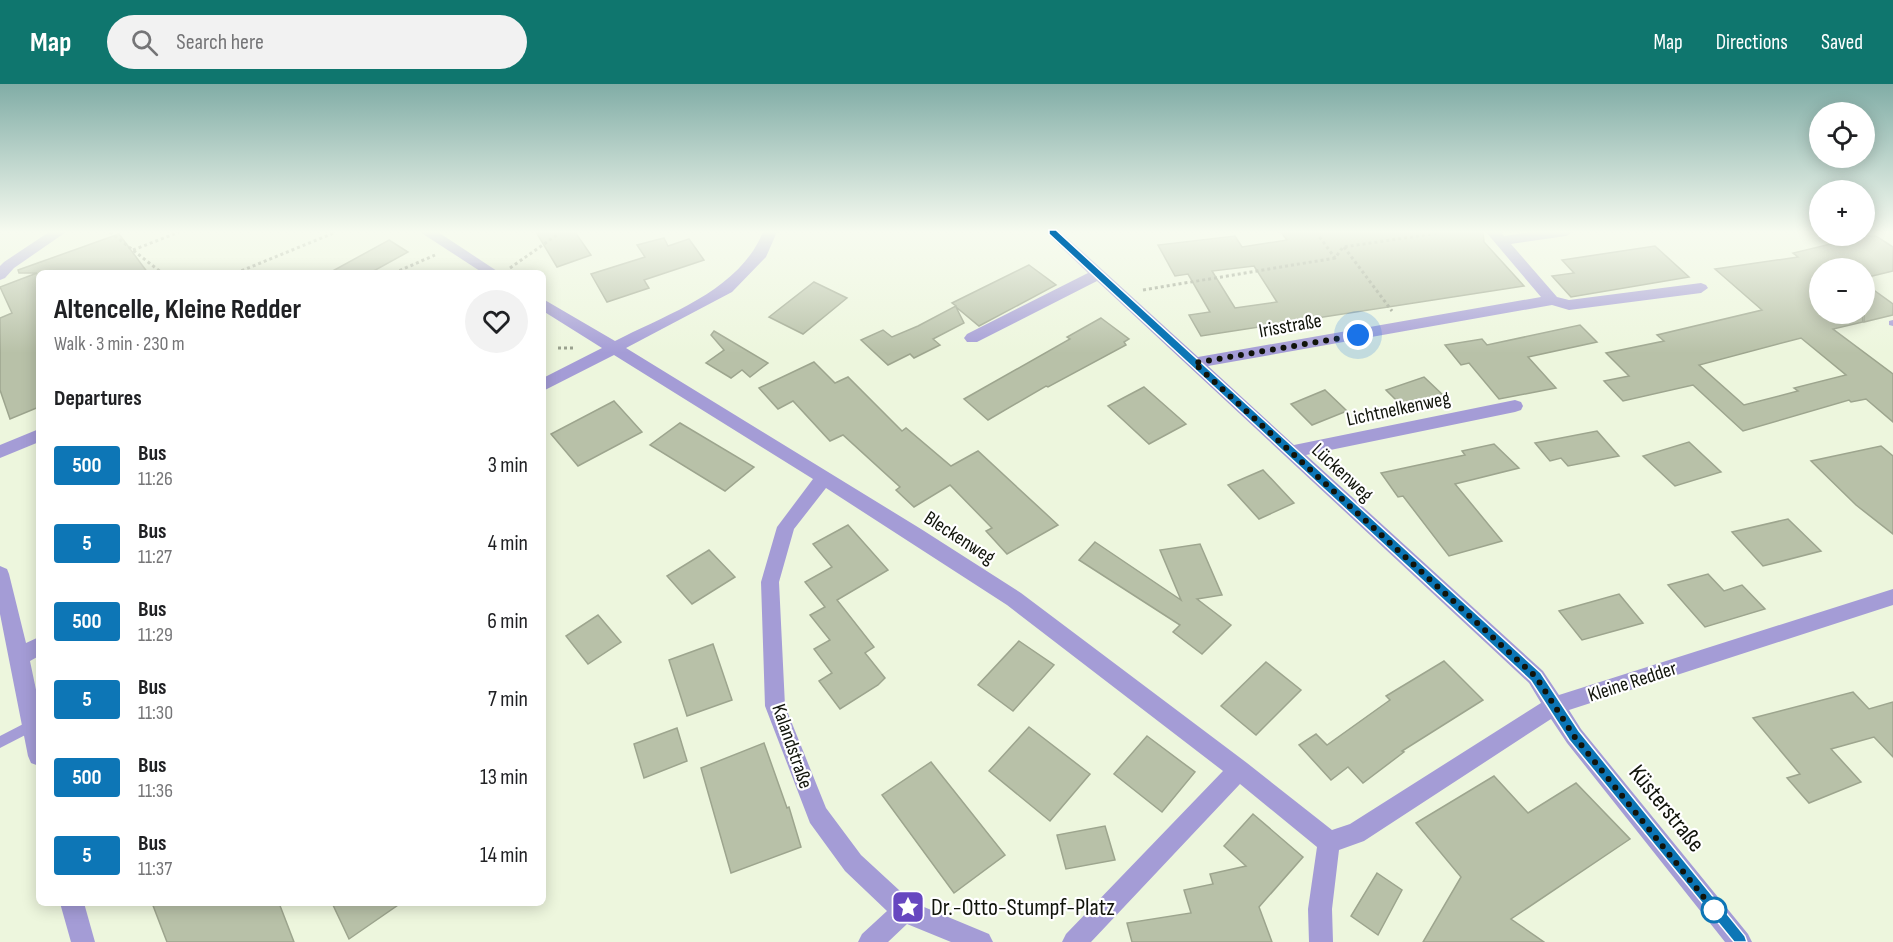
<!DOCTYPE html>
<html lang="en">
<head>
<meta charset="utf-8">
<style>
  :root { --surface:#fff; --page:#f2f2f2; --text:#202124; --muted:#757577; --accent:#0f766e }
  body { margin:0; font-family:"Sofia Sans Condensed",sans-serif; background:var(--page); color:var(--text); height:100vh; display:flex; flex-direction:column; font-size:22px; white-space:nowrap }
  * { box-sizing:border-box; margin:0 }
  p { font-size:20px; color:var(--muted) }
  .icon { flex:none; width:33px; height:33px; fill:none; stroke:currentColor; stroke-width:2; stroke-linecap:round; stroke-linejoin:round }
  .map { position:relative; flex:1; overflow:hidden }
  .details { position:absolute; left:36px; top:186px; width:510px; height:636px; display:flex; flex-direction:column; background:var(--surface); border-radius:9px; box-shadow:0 3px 15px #0003 }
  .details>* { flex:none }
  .badge { padding:0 12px; border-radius:4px; font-size:21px; line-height:39px }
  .controls { position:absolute; left:1809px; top:18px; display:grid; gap:12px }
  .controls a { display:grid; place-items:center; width:66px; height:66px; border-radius:50%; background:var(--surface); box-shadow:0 3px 15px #0003; font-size:30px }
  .you { position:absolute; width:30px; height:30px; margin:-15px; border:4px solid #fff; border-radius:50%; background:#1a73e8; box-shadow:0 0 0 9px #1a73e833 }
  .map>.badge { position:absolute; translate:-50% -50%; box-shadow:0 0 0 3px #fff }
  h2 { padding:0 18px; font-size:22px; line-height:54px }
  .round { display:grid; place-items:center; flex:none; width:63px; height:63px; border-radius:32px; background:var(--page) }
  .head { display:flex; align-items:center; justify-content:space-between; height:102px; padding:0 18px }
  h1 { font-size:28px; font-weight:700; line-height:45px }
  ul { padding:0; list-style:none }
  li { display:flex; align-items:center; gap:18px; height:78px; padding:0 18px }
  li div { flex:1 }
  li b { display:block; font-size:22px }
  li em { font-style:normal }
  li .badge { min-width:66px; font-weight:700; text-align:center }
  header { display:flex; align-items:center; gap:36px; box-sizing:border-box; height:84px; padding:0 30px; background:var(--accent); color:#fff }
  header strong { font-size:28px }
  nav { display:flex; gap:33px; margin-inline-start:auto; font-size:21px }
  .search { width:420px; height:54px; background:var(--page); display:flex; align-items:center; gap:15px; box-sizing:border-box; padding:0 21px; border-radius:33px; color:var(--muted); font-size:22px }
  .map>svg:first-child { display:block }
  .building { fill:#b8c1a8; stroke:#9da58e; stroke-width:1.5; fill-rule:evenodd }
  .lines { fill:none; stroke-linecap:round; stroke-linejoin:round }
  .path { stroke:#969d8a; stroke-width:3; stroke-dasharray:3 3; stroke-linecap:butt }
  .lane { fill:#a49cd6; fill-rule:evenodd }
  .street { fill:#a49cd6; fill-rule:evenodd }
  .line { fill:#0d76b6; stroke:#fff; stroke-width:1.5 }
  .walk { stroke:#11140b; stroke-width:6; stroke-dasharray:0 10.8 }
  .stop-dot { fill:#fff; stroke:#0d76b6; stroke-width:3 }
  .labels { text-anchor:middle; stroke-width:4.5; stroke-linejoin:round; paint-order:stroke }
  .street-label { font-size:20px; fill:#11140b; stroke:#fff }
  .near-street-label { font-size:24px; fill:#11140b; stroke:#fff }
  .near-poi-label { font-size:24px; fill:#11140b; stroke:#fff; text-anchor:start }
</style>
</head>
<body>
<header>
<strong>Map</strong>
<div class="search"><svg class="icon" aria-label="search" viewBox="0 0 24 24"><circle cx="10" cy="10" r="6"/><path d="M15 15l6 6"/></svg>Search here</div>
<nav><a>Map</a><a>Directions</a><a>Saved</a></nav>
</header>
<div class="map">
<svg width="1893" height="858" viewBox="0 0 1893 858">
  <rect width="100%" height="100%" fill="#edf6dd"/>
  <g class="building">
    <path d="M536 148H575L591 171 557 183Z"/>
    <path d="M1281 148H1483L1484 158 1524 202 1201 252 1189 231 1210 228 1188 190 1175 192 1158 161 1235 152 1242 163 1287 156ZM1254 182 1277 218 1235 224 1212 187Z"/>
    <path d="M119 150 148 189H39V323L10 335 0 306V234L12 229 0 203 37 189H19L18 186Z"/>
    <path d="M1864 152H1876L1893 163V187L1864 194V184H1820V230H1862L1863 238 1833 245 1893 290V338L1866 315 1851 318 1849 316 1743 347 1693 301 1623 317 1604 297 1629 292 1606 269 1664 257 1657 251 1762 226 1715 185 1798 173 1793 169ZM1801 254 1846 291 1794 304 1798 307 1744 321 1699 281Z"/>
    <path d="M664 154 668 162 689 155 704 176 644 196 649 204 607 218 591 190 645 173 637 161Z"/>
    <path d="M389 156 408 168 370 189H329Z"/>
    <path d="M1655 162 1689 193 1571 213 1552 192 1574 189 1562 176Z"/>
    <path d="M1029 181 1056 201 979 242 956 223 964 239 933 255 940 261 914 274 910 270 888 281 861 256 883 246 892 253 918 242 956 222 952 219Z"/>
    <path d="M814 198 847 214 803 250 769 233Z"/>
    <path d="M1864 199 1893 220V231L1864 238Z"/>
    <path d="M1101 234 1129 255 1124 258 1126 261 1048 303 1046 302 988 336 964 315 1070 255 1067 253Z"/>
    <path d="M1580 241 1597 258 1528 273 1556 304 1499 315 1469 279 1461 281 1445 261 1482 255 1487 261Z"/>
    <path d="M714 247 768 279 750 293 742 286 731 294 706 279 724 266 711 251Z"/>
    <path d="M814 278 835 299 848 293 902 347 906 344 951 382 978 367 1058 441 1007 470 986 447 992 444 950 401 914 423 896 406 900 403 843 351 830 357 793 317 778 325 759 304Z"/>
    <path d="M1424 293 1445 313 1407 327 1386 306Z"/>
    <path d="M1144 303 1186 340 1149 360 1108 322Z"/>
    <path d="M1325 306 1347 327 1312 341 1291 320Z"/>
    <path d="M614 317 642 348 578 382 551 350Z"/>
    <path d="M680 339 754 383 725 407 650 361Z"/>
    <path d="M1597 347 1619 372 1568 382 1561 374 1550 377 1535 359Z"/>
    <path d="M1689 358 1721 388 1675 402 1643 372Z"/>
    <path d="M1494 360 1519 384 1455 400 1502 457 1449 472 1403 412 1398 413 1381 389 1465 371 1462 367Z"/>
    <path d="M1881 362 1893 372V450L1856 421 1811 377Z"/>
    <path d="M1263 386 1294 419 1259 435 1228 401Z"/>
    <path d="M1788 435 1821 467 1763 482 1732 448Z"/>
    <path d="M848 441 888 486 837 516 874 563 865 569 885 594 878 601 840 625 819 597 832 589 814 565 830 556 810 531 825 523 805 498 832 483 813 460Z"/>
    <path d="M1095 458 1181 516 1160 466 1200 460 1222 511 1197 515 1231 541 1202 570 1173 548 1180 541 1079 476Z"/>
    <path d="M709 466 735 493 692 520 667 492Z"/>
    <path d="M1708 490 1724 507 1742 501 1765 525 1705 543 1668 501Z"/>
    <path d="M1619 510 1643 539 1582 556 1559 527Z"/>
    <path d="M598 531 621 558 588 580 566 552Z"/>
    <path d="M1019 557 1054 581 1013 627 978 601Z"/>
    <path d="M713 560 732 616 687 632 669 576Z"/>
    <path d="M1444 577 1483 616 1402 667 1404 668 1363 699 1348 683 1331 696 1299 661 1316 650 1327 661 1390 616 1386 612Z"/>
    <path d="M1266 578 1301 606 1256 651 1221 622Z"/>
    <path d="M1853 608 1869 625 1893 618V673L1874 653 1831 665 1861 698 1809 719 1787 694 1800 690 1753 634Z"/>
    <path d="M1029 643 1090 690 1050 737 989 687Z"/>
    <path d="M677 644 687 677 644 694 634 660Z"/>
    <path d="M1147 652 1195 688 1162 728 1114 690Z"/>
    <path d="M764 659 787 724 789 723 801 763 731 789 701 684Z"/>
    <path d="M931 678 1005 771 954 809 882 711Z"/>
    <path d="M1494 692 1528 729 1576 699 1630 755 1511 835 1544 858H1423L1461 793 1416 739Z"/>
    <path d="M1253 730 1303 773 1259 823 1272 858H1132L1127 839 1191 829 1184 806 1213 800 1210 790 1246 782 1224 762Z"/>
    <path d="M1105 742 1115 776 1066 785 1057 751Z"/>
    <path d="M1377 789 1402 806 1378 851 1351 832Z"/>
    <path d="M152 819H279L294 858H167Z"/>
    <path d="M332 819H401L349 855Z"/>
  </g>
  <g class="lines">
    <g class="path">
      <path d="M110 148 162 189"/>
      <path d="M1316 148 1335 174"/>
      <path d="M1344 163 1392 227"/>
      <path d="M133 166 179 148"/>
      <path d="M510 184 561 148"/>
      <path d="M236 189 336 148"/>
      <path d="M394 189 435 171"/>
      <path d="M1143 206 1335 174 1343 163 1445 148"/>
      <path d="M558 264H573"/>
    </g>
    <g class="lane">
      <path d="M1893 236V242L1889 241V237Z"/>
      <path d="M31 636 35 638 37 642 35 646 0 664V652Z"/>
    </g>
    <g class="street">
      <path d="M49 148H66L14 184 5 194 0 196V182L4 178Z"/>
      <path d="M420 148H438L500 189H483Z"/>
      <path d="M763 148H777L766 173 732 208 626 264 921 445 1021 509 1247 679 1332 746 1350 740 1541 619 1529 599 1097 197 977 258H967L964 254 967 250 1088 189 1045 148H1061L1198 273 1541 213 1486 148H1501L1504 152 1532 148H1573L1566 152 1511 160 1557 213 1569 216 1701 199 1706 201 1708 204 1701 209 1569 226 1552 221 1208 282 1294 361 1515 316 1521 318 1523 322 1521 326 1515 328 1306 371 1543 587 1559 611 1893 505V521L1569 626 1581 645 1748 850 1752 858H1725L1567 659 1551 635 1364 757 1339 766 1332 825 1333 858H1309L1308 825 1317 763 1240 700 1091 858H1062L1066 850 1223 687 1007 521 826 404 794 445 779 498 785 622 826 724 861 771 912 818 989 850 993 858H951L907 840 888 858H858L862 850 887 827 845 787 810 739 765 622 761 498 777 443 813 395 614 271 543 307V294L602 264 543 227V215L615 257C667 230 739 207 763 148Z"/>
      <path d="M39 345V358L0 374V361Z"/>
      <path d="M0 482 7 485 9 490 26 559 39 553V572L30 577 39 620V682L31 679 28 672 0 530Z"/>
      <path d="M60 819H84L95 858H71Z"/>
    </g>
  </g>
  <linearGradient id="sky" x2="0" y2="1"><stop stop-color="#81ada6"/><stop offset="0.55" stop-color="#f7fbf0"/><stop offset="1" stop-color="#f7fbf0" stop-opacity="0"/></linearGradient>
  <rect width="1893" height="269" fill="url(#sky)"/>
  <path class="line" d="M1049 146H1056L1541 589 1579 647 1745 852 1747 858H1734L1569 656 1531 597 1049 150Z"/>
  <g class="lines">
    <path class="walk" d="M1358 251 1194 279 1536 593 1574 652 1714 826"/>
  </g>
  <defs>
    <g id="sight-square" transform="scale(1.725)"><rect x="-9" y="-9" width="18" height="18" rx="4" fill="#6747c0" stroke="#fff"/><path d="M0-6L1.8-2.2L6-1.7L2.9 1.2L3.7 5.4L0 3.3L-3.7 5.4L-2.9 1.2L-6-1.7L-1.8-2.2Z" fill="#fff"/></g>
  </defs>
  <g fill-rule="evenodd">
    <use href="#sight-square" x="908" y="823"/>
  </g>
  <circle class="stop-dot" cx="1714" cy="826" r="12"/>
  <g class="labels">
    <g class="street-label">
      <text transform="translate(1290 241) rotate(-10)" y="7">Irisstraße</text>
      <text transform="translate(1398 324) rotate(-12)" y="7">Lichtnelkenweg</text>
      <text transform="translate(1343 388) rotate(43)" y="7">Lückenweg</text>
      <text transform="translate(960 453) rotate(33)" y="7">Bleckenweg</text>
      <text transform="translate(1632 597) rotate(-18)" y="7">Kleine Redder</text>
      <text transform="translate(793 662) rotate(71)" y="7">Kalandstraße</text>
    </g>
    <g class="near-street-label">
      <text transform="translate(1667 724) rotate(51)" y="8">Küsterstraße</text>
    </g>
    <g class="near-poi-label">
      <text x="931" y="831">Dr.-Otto-Stumpf-Platz</text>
    </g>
  </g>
</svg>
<div class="controls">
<a><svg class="icon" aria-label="locate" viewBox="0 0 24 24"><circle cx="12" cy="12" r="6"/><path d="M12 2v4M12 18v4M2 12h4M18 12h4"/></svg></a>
<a>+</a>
<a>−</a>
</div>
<div class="you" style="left:1358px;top:251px"></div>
<section class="details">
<div class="head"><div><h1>Altencelle, Kleine Redder</h1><p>Walk · 3 min · 230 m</p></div><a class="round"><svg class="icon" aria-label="heart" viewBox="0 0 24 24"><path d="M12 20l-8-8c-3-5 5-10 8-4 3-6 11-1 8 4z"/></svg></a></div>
<h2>Departures</h2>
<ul>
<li><span class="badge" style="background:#0d76b6;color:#fff">500</span><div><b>Bus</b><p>11:26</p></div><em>3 min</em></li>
<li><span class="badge" style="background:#0d76b6;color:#fff">5</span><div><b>Bus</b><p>11:27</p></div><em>4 min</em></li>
<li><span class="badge" style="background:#0d76b6;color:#fff">500</span><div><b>Bus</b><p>11:29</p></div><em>6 min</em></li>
<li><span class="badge" style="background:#0d76b6;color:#fff">5</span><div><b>Bus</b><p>11:30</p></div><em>7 min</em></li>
<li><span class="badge" style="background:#0d76b6;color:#fff">500</span><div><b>Bus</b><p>11:36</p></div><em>13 min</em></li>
<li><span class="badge" style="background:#0d76b6;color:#fff">5</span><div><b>Bus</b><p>11:37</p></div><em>14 min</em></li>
</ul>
</section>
</div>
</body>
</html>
